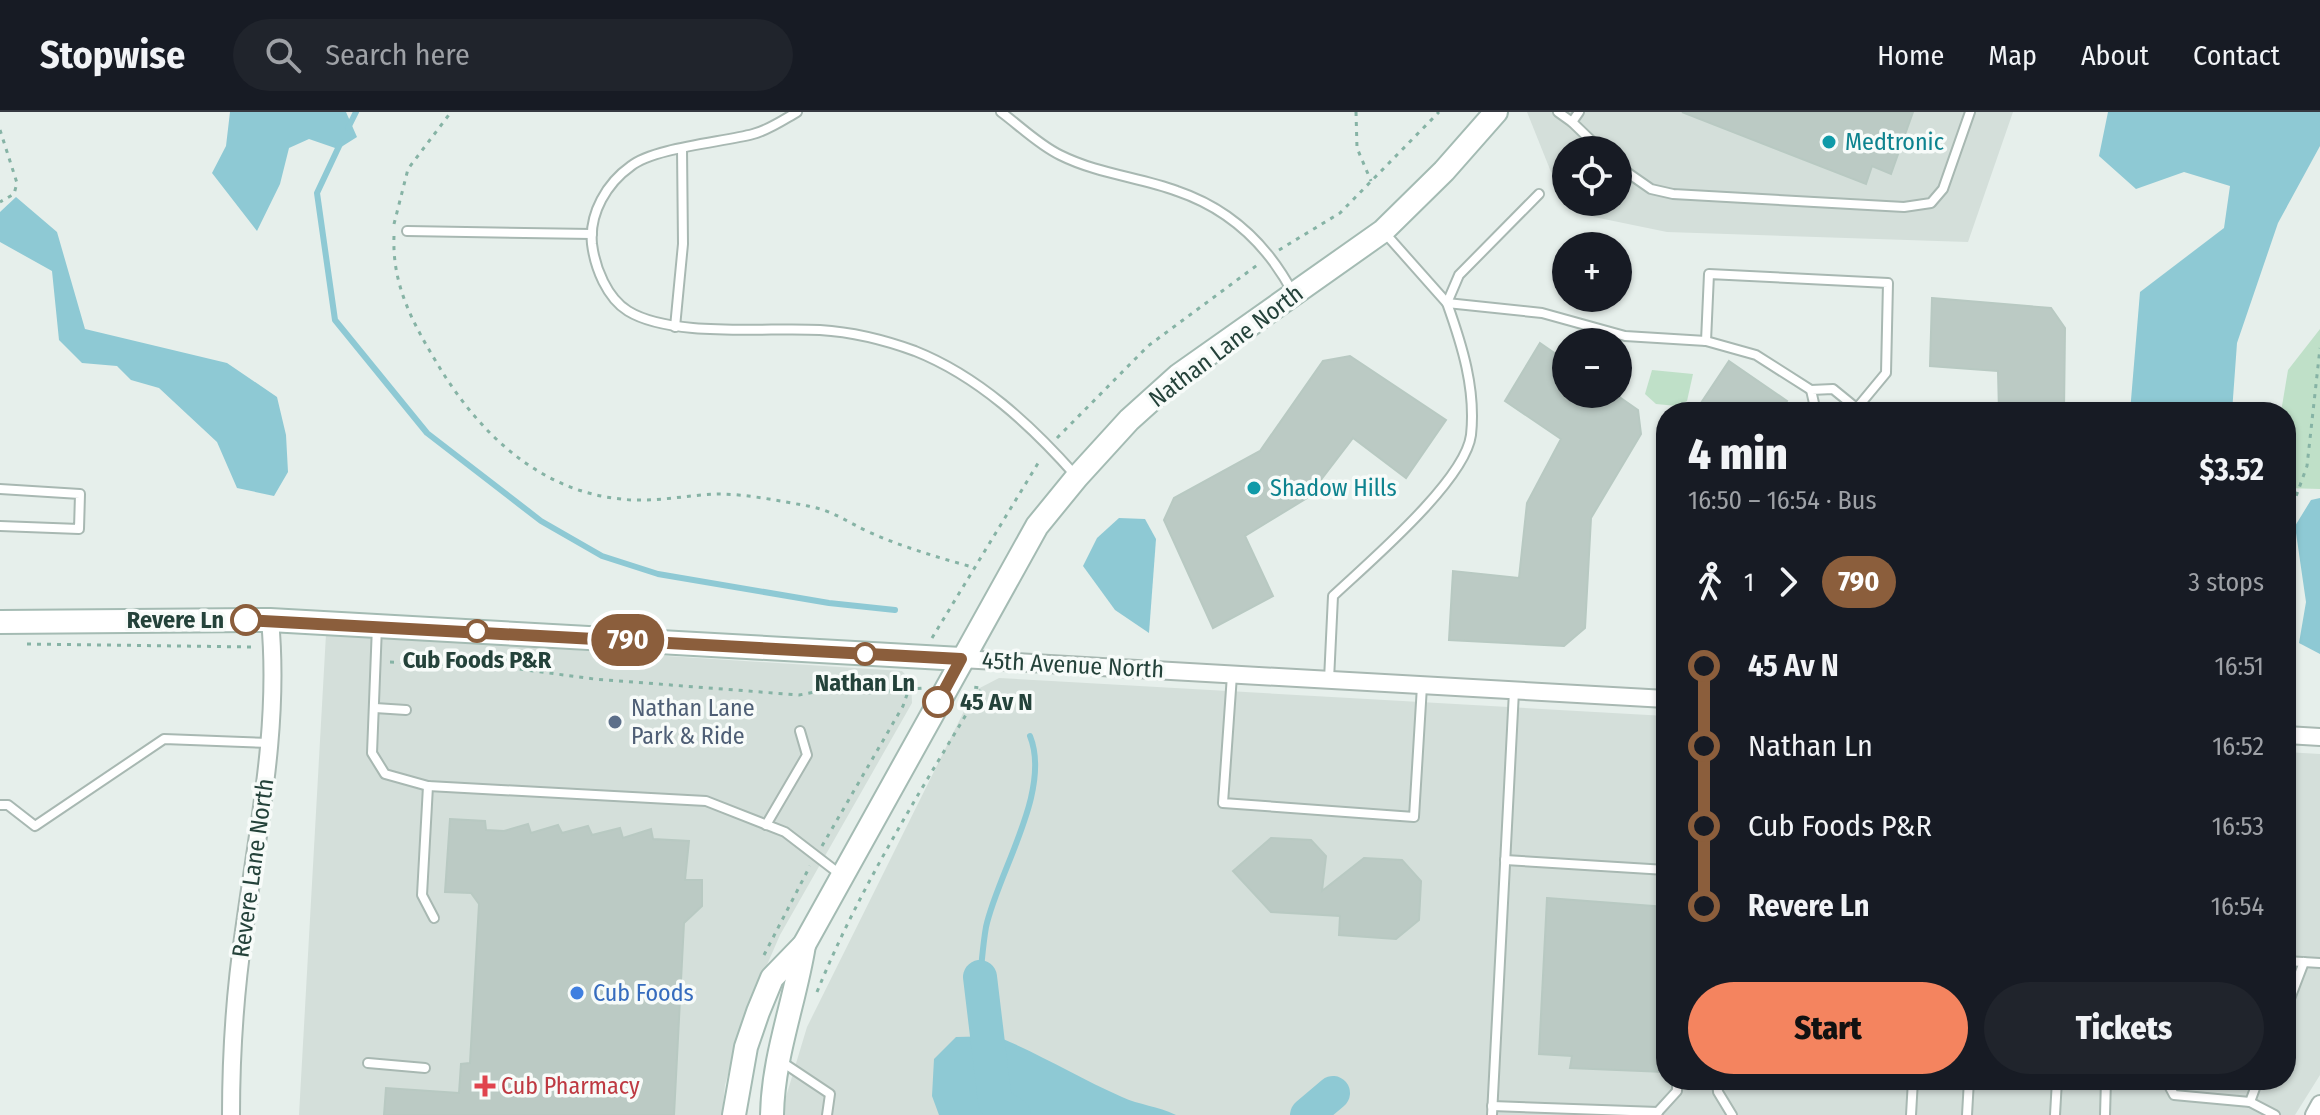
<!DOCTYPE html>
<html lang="en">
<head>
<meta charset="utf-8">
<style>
  :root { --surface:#171b24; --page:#20242c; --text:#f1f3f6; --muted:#9ea1a6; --line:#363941; --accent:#f4845f }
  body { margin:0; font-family:"Fira Sans Condensed",sans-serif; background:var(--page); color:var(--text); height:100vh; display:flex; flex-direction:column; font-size:30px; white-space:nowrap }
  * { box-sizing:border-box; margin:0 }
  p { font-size:26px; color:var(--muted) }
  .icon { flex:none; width:44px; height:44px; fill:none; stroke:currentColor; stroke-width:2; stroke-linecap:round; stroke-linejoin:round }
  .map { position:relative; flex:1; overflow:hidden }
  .details { position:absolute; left:1656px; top:290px; width:640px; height:688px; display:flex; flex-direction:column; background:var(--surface); border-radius:32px; box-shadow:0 2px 6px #0004 }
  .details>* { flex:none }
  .badge { padding:0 16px; border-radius:26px; font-size:28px; line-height:52px }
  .tools { position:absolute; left:1552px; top:24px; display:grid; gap:16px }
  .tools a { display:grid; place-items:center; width:80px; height:80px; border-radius:50%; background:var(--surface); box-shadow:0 2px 6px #0004; font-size:40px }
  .map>.badge { position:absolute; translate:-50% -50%; box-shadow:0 0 0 4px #fff }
  .legs { display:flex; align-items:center; gap:12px; height:88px; padding:0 32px; font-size:26px }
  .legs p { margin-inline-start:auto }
  .head { display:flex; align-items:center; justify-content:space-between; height:136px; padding:0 32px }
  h1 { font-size:44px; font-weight:800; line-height:60px }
  .primary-button { display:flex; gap:16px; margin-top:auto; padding:16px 32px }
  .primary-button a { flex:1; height:92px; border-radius:48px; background:var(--accent); color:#111; font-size:32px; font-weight:800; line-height:92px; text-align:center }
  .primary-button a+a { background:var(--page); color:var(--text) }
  ul { padding:0 32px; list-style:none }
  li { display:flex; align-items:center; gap:28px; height:80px; font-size:30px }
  li i { display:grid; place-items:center; width:12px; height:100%; margin:0 10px; background:currentColor }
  li i::after { content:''; width:20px; height:20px; margin:-10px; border:6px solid; border-radius:50%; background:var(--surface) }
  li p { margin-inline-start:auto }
  li:first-child i { background:linear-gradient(#0000 50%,currentColor 0) }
  li:last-child i { background:linear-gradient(currentColor 50%,#0000 0) }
  header { display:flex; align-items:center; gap:48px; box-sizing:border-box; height:112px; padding:0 40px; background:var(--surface); border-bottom:2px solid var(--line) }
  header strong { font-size:38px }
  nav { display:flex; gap:44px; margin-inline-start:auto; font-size:28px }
  .search { width:560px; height:72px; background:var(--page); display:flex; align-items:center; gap:20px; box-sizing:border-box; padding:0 28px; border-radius:44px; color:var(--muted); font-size:30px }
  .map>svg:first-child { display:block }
  .built { fill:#d4dfda }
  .green { fill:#bfe0c8 }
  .water { fill:#8ec9d4 }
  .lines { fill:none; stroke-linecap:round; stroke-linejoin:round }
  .stream { stroke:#8ec9d4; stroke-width:6 }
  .river { stroke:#8ec9d4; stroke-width:34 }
  .building { fill:#bbcac4; stroke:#b8c9c2; stroke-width:2 }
  .lane-casing { stroke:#a8b8b2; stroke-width:12 }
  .street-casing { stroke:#a8b8b2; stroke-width:20 }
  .secondary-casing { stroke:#a4bbb3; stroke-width:26 }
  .path { stroke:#86b3a5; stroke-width:3; stroke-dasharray:4 6; stroke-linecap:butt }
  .lane { stroke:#fff; stroke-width:8 }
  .street { stroke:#fff; stroke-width:16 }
  .secondary { stroke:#fff; stroke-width:22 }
  .line-1-casing { stroke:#fff; stroke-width:18 }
  .line-1 { stroke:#8b5e3c; stroke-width:12 }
  .culture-dot { fill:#0f9aa8; stroke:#f7fbf9; stroke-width:3 }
  .stop-1-dot { fill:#fff; stroke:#8b5e3c; stroke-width:4 }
  .service-dot { fill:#5c6f8a; stroke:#f7fbf9; stroke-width:3 }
  .shop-dot { fill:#3f7fe0; stroke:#f7fbf9; stroke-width:3 }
  .health-dot { fill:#e0444e; stroke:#f7fbf9; stroke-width:3 }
  .labels { text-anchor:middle; stroke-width:7; stroke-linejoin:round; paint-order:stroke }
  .culture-label { font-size:24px; fill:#0d838f; stroke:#f7fbf9; text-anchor:start }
  .street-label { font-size:24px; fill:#24423a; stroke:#f7fbf9 }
  .stop-label { font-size:24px; font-weight:bold; fill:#24423a; stroke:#f7fbf9 }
  .service-label { font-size:24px; fill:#4e5e75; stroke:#f7fbf9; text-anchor:start }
  .shop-label { font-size:24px; fill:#366cbe; stroke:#f7fbf9; text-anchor:start }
  .health-label { font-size:24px; fill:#be3a42; stroke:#f7fbf9; text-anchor:start }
</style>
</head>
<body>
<header>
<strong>Stopwise</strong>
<div class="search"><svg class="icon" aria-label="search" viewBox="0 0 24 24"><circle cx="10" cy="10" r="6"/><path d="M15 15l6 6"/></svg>Search here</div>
<nav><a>Home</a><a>Map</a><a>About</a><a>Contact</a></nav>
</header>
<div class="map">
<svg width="2320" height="1003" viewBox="0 0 2320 1003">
  <rect width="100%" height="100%" fill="#e6efeb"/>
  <g class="built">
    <path d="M1527 0H2013L1968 130 1667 120 1594 105 1580 90H1618V38H1566V75L1551 60Z"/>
    <path d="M326 522 902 559 911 569 912 591 780 823 745 903 725 973 722 1003H299Z"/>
    <path d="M999 566 1666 604V968H2286V640L2320 642V963L2295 1003H785V988L807 915 974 579Z"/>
  </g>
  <g class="green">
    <path d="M2320 217V377L2286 376V300H2281L2288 258Z"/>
    <path d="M1652 258 1693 262 1687 289 1677 294 1656 292 1645 282Z"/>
  </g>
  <g class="water">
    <path d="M230 0H346L357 25 338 37 309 27 289 36 280 72 257 119 212 61 226 34Z"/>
    <path d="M2108 0H2320V34L2278 111 2237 231 2232 300H2130L2140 180 2224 116 2230 74 2184 60 2136 77 2099 44Z"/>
    <path d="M16 85 57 120 85 217 227 251 277 285 286 323 288 360 274 384 237 376 217 330 159 276 131 268 117 254 82 251 59 228 52 159 0 130V100Z"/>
    <path d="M2320 386V542L2299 531 2306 490 2295 414 2311 388Z"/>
    <path d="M1119 406 1145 407 1156 427 1149 521 1115 498 1083 454 1097 426Z"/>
    <path d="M996 924C1040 942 1079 966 1122 985 1139 993 1158 994 1176 1003H939L932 984 934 947 956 925Z"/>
  </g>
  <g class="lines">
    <g class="stream">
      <path d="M348 16 356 0"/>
      <path d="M341 30 317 81 335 208 427 321 541 409 602 444 658 462 829 491 895 498"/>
      <path d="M980 865C982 849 983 832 986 815 998 760 1052 679 1030 624"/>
    </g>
    <g class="river">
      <path d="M980 865 995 990 1014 1003"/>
      <path d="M1307 1003 1333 981"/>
    </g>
  </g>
  <g class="building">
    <path d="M1682 0H1913L1891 62 1872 54 1866 72Z"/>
    <path d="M1932 186 2051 196 2065 216 2064 300H1999L1998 259 1930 254Z"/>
    <path d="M1540 231 1566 249V282H1615L1638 298 1641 322 1591 406 1585 516 1564 534 1449 528 1453 459 1519 466 1527 391 1561 327 1505 289Z"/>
    <path d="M1350 244 1446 308 1406 366 1353 326 1307 386 1245 424 1273 484 1213 516 1164 408 1174 386 1260 339 1323 249Z"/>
    <path d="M1729 249 1787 289 1779 300H1695Z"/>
    <path d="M450 707 485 709 486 718 504 719 528 712 531 721 558 713 562 721 588 714 592 723 620 716 623 726 651 717 653 727 689 729 685 768H702V794L684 811 674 1003H384L386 976 459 981 461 952 470 951 479 792 471 781 445 780Z"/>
    <path d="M1271 726 1311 728 1326 744 1322 779 1364 746 1402 748 1421 769 1419 808 1396 827 1339 823 1340 804 1271 800 1233 759Z"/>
    <path d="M1547 786 1666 795 1664 960 1570 956 1572 944 1539 942Z"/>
  </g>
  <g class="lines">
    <g class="lane-casing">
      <g id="lane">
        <path d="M797 0C783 8 769 18 753 22 723 30 653 36 631 54 607 71 589 101 592 132 595 156 607 186 628 199 672 226 768 215 820 218 852 220 885 228 915 239 978 264 1031 313 1076 364"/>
        <path d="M1001 0C1020 14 1039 33 1060 43 1098 62 1139 65 1177 79 1230 97 1267 132 1293 181"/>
        <path d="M1558 0 1572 10"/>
        <path d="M1579 0 1572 10 1601 38"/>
        <path d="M1618 54 1651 77 1673 82 1904 95 1931 91 1943 77 1970 0"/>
        <path d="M407 119 592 122"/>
        <path d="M1384 120 1447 191 1542 201 1625 224 1706 229 1756 243 1811 278"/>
        <path d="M675 215 683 132 682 37"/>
        <path d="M1706 229 1709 162 1888 171 1886 261 1857 296"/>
        <path d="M1816 300 1811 278 1833 277 1860 299"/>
        <path d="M0 377 80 382 79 417 0 414"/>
        <path d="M377 514 372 641 385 662 428 674 706 689 785 720 841 763"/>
        <path d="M1232 563 1223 691 1414 705 1422 574"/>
        <path d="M1329 568 1333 484C1368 451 1465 369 1471 323 1476 277 1462 233 1447 191L1459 163 1539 82"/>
        <path d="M375 596 406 598"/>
        <path d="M428 674 422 783 434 806"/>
        <path d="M0 693H8L35 714 164 627 270 631"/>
        <path d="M1666 699V751"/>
        <path d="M766 713 807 643 800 619"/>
        <path d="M1505 748 1666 758"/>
        <path d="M2286 849 2320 851"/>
        <path d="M2286 897 2304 850"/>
        <path d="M782 950 830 982 827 1003"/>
        <path d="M368 951 425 956"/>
        <path d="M1717 968 1718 980 1732 1003"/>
        <path d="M2166 968 2174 983 2250 990 2275 1003"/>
        <path d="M2250 990 2258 968"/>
        <path d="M1492 994 1658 1000"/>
        <path d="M1656 1002 1677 979V968"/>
        <path d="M1492 1003 1514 579"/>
        <path d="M1911 1003 1913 968"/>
        <path d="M1967 1003 1969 968"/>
        <path d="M2055 1003 2057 968"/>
        <path d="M2105 1003 2106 968"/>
      </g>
    </g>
    <g class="street-casing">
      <g id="street">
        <path d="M961 547 1666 587"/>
        <path d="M2286 623 2320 625"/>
        <path d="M231 1003C231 941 235 880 244 819 258 716 280 613 270 508"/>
        <path d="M2314 1003 2320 992"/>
      </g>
    </g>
    <g class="secondary-casing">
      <g id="secondary">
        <path d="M0 510 270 508 961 547"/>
        <path d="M734 1003 746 935 758 900 772 866 804 833 1037 414 1077 365 1129 308 1179 263 1383 119 1444 59 1496 0"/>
        <path d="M772 1003C773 944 795 890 804 833"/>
      </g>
    </g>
    <g class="path">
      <path d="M1356 0 1357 36 1371 69"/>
      <path d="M0 18 17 71 14 82 0 90"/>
      <path d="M394 112 408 57 451 0"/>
      <path d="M394 124C392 174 413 211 438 253 479 321 539 379 621 387 652 391 687 383 718 382 747 382 780 389 808 394 834 399 847 410 869 420 902 435 937 445 972 455"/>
      <path d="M1279 138 1340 101 1439 0"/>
      <path d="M1057 326 1148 234 1260 151"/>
      <path d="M2286 412 2307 354 2320 236"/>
      <path d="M2286 446 2294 477 2286 500"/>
      <path d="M932 526 1040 348"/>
      <path d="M27 532 255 535"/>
      <path d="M390 550 504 555 594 567 799 583 831 577 865 581 924 576"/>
      <path d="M822 734 903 594 913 565"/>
      <path d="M764 843 810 754"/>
      <path d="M817 880C860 774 923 675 982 576L972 575"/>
    </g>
    <use href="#lane" class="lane"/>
    <use href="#street" class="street"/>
    <use href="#secondary" class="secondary"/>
  </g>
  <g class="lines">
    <g class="line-1-casing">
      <path id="line-1" d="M246 508 961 547 938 590"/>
    </g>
    <use href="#line-1" class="line-1"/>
  </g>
  <g class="culture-dot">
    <circle cx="1829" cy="30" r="8"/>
    <circle cx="1254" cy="376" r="8"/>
  </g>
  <g class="stop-1-dot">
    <circle cx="246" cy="508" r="14"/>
    <circle cx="477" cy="519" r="10"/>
    <circle cx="865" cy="542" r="10"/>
    <circle cx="938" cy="590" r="14"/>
  </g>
  <circle class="service-dot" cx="615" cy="610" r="8"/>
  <circle class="shop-dot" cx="577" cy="881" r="8"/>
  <path class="health-dot" d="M481 962h8v8h8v8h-8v8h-8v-8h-8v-8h8z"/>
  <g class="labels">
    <g class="culture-label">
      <text x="1845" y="38">Medtronic</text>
      <text x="1270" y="384">Shadow Hills</text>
    </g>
    <g class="street-label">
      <text transform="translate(1226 234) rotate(-37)" y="8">Nathan Lane North</text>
      <text transform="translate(1073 553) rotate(3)" y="8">45th Avenue North</text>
      <text transform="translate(253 756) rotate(-82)" y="8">Revere Lane North</text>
    </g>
    <g class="stop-label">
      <text x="224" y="516" text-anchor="end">Revere Ln</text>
      <text x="477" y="556">Cub Foods P&amp;R</text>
      <text x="865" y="579">Nathan Ln</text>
      <text x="960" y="598" text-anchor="start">45 Av N</text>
    </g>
    <g class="service-label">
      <text x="631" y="604">Nathan Lane<tspan x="631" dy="28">Park &amp; Ride</tspan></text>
    </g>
    <g class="shop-label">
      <text x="593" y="889">Cub Foods</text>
    </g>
    <g class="health-label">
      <text x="501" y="982">Cub Pharmacy</text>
    </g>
  </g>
</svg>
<div class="tools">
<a><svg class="icon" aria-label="locate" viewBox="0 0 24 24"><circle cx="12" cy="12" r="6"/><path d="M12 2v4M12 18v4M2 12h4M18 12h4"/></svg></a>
<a>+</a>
<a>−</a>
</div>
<b class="badge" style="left:628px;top:528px;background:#8b5e3c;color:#fff">790</b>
<section class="details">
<div class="head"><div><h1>4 min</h1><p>16:50 – 16:54 · Bus</p></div><b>$3.52</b></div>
<div class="legs"><svg class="icon" aria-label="walk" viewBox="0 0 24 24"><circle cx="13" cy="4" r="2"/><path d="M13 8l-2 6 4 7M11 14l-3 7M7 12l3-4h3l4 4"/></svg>1<svg class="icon" aria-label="forward" viewBox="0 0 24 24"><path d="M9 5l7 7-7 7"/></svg><b class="badge" style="background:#8b5e3c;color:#fff">790</b><p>3 stops</p></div>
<ul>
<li><i style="color:#8b5e3c"></i><b>45 Av N</b><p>16:51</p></li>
<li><i style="color:#8b5e3c"></i><span>Nathan Ln</span><p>16:52</p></li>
<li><i style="color:#8b5e3c"></i><span>Cub Foods P&amp;R</span><p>16:53</p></li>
<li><i style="color:#8b5e3c"></i><b>Revere Ln</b><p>16:54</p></li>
</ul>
<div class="primary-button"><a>Start</a><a>Tickets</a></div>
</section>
</div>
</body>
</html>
